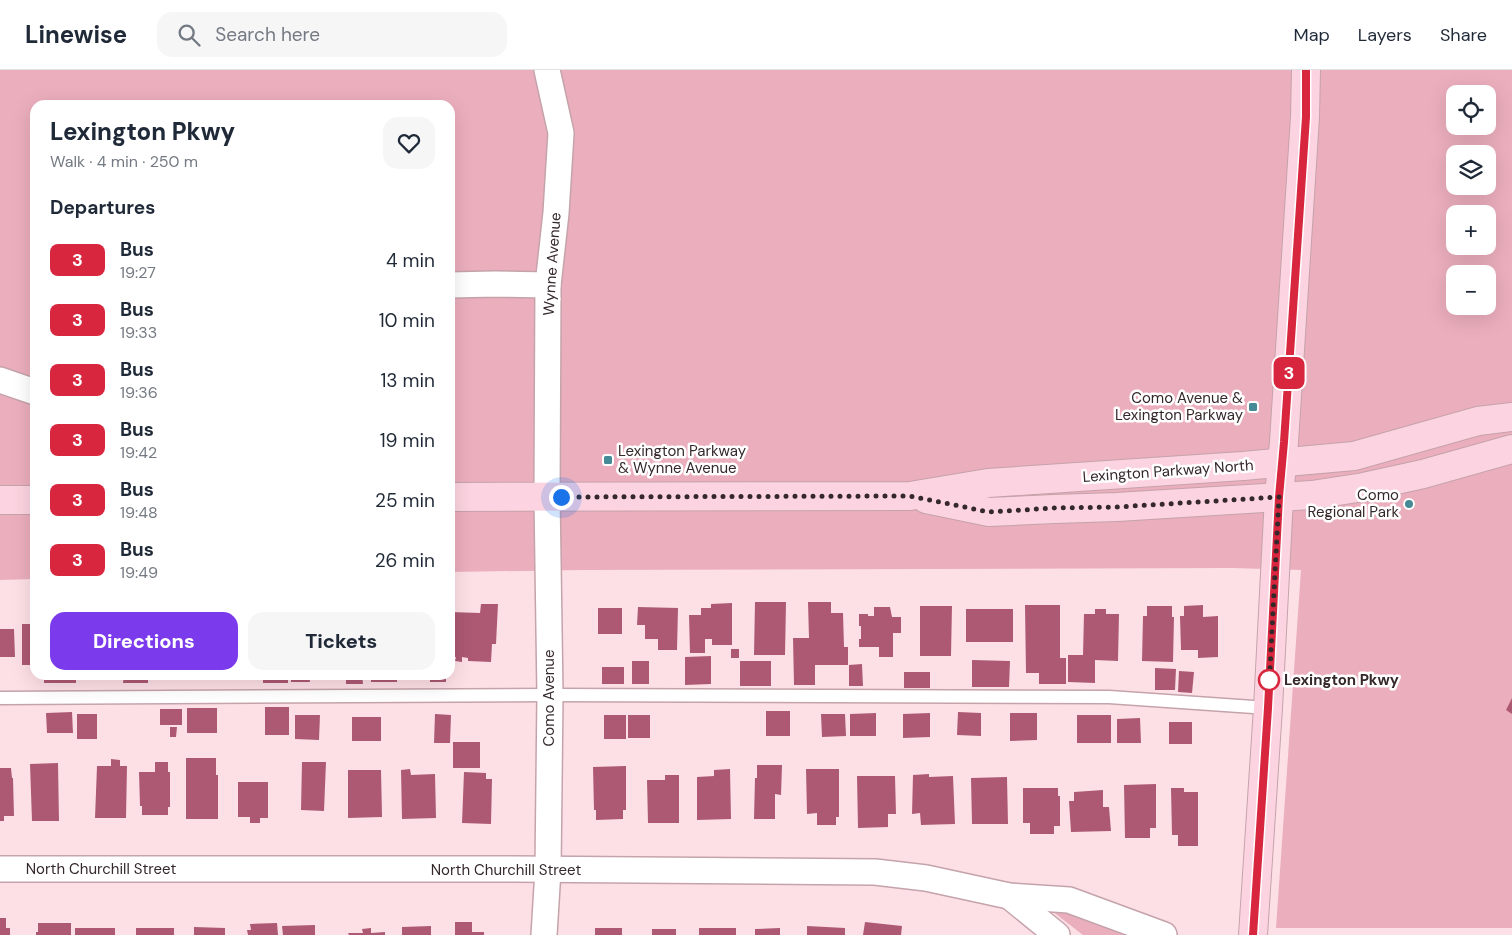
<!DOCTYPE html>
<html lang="en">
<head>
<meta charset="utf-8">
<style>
  :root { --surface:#fff; --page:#f6f6f7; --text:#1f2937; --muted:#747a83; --line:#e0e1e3; --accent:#7c3aed }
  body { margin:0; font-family:"DM Sans",sans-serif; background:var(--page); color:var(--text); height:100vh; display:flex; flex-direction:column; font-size:19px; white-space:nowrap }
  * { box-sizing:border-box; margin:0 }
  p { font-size:16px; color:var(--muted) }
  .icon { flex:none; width:28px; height:28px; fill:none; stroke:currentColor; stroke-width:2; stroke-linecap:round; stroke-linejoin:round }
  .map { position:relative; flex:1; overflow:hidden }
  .side { position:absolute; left:30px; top:30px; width:425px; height:580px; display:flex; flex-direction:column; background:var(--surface); border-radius:15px; box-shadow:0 5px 20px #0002 }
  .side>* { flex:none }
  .badge { padding:0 10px; border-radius:8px; font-size:18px; line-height:32px }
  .controls { position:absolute; left:1446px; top:15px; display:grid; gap:10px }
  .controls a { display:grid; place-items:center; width:50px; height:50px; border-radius:10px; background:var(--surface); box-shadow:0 5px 20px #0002; font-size:25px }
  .you { position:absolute; width:25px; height:25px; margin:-12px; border:4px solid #fff; border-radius:50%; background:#1a73e8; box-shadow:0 0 0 8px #1a73e833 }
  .map>.badge { position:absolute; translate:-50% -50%; box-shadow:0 0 0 2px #fff }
  h2 { padding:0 20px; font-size:19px; line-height:45px }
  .round { display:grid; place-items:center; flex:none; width:52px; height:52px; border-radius:15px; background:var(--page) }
  .summary { display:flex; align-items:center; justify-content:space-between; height:85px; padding:0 20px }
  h1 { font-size:24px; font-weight:800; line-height:38px }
  .primary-button { display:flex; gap:10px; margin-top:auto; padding:10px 20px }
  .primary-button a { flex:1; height:58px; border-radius:15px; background:var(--accent); color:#fff; font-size:20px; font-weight:800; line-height:58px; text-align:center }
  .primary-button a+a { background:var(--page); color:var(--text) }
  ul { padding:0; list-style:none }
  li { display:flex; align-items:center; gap:15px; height:60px; padding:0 20px }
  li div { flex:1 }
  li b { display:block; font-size:19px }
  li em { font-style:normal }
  li .badge { min-width:55px; font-weight:700; text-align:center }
  header { display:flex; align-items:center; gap:30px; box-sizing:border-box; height:70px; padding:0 25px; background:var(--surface); border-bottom:1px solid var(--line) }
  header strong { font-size:24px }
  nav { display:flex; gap:28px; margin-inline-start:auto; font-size:18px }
  .search { width:350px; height:45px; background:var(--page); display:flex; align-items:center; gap:12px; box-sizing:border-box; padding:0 18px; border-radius:15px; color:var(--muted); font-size:19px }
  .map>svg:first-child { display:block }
  .green { fill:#ebaebd; fill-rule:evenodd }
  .building { fill:#ad5973 }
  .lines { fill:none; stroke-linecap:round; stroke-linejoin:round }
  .lane-casing { stroke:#c5a3ab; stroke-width:15 }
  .street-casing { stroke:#c5a3ab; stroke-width:28 }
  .secondary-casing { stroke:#c5a3ab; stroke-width:30 }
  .lane { stroke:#fff; stroke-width:12 }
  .street { stroke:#fff; stroke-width:25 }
  .secondary { stroke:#fcd4e1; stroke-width:28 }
  .line-casing { stroke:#fff; stroke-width:11 }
  .line { stroke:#d7263d; stroke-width:8 }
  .walk { stroke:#35282b; stroke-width:5; stroke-dasharray:0 9 }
  .poi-dot { fill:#468a98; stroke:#fff; stroke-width:2 }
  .stop-dot { fill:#fff; stroke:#d7263d; stroke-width:2.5 }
  .labels { text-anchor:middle; stroke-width:5; stroke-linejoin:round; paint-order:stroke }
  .street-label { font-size:15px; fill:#35282b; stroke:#fff }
  .poi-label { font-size:15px; fill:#35282b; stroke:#fff; text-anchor:end }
  .stop-label { font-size:15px; font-weight:bold; fill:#35282b; stroke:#fff; text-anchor:start }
</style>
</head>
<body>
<header>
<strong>Linewise</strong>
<div class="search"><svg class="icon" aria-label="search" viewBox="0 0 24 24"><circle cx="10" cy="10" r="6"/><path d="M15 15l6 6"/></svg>Search here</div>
<nav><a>Map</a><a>Layers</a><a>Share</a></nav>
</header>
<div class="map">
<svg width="1512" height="865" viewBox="0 0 1512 865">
  <rect width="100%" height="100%" fill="#fde0e6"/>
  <g class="green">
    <path d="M0 0H1512V858H1276L1301 500 1233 498 585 500 450 502V35H35V509L0 510ZM1455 24H1488V56H1455ZM1455 84H1488V116H1455ZM1455 144H1488V176H1455ZM1455 204H1488V236H1455Z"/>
    <path d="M1048 838 1084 845 1140 865H1083Z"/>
  </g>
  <g class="building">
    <path d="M755 532H786L785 585H754Z"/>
    <path d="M808 532H831V543H843L844 577H848V595H815V615H794L793 568H809Z"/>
    <path d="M732 533V575H712V569H705V583H690L689 545H701V538H711V534Z"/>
    <path d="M481 534H498L496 574H492L491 592 468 591V588L462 587V592L455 591 456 587H450V542L480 543Z"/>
    <path d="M1025 535H1060V588H1066V614H1039V603H1026Z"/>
    <path d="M1203 535V547L1218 546V587L1198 588V580H1181L1180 546H1184V536Z"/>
    <path d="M920 536H952L951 586H920Z"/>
    <path d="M1147 536H1172V547H1174L1173 592 1142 591 1143 546H1147Z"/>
    <path d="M638 537 678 538 677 580H658V569H645V555H637Z"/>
    <path d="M874 537H890L892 547H901V563H893V587H879V577H859V569H861V556H859V544H868V546H874Z"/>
    <rect x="598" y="538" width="24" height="26"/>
    <rect x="966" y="539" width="47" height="33"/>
    <path d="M1095 539H1106V544H1119L1118 591 1095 590V613L1068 612V585H1083L1084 544H1095Z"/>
    <rect x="22" y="554" width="13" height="41"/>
    <path d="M0 559H14L15 587H0Z"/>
    <rect x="731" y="579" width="8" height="9"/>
    <path d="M711 586V614L685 615V587Z"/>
    <path d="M972 590 1010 591 1009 617H972Z"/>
    <rect x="632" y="591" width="17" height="23"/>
    <rect x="740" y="591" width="31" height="25"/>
    <path d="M862 594 863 616H849V595Z"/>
    <rect x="602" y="597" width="22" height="17"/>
    <path d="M1155 598 1176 599 1175 620H1155Z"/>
    <path d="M1179 601 1194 602 1192 623 1178 622Z"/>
    <rect x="904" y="602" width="26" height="16"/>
    <rect x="44" y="605" width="32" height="8"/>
    <path d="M124 605H148V613H123Z"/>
    <rect x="185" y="605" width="19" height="3"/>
    <rect x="263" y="605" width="25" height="8"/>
    <path d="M291 605H309L310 612H291Z"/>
    <path d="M346 605H362L363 614H346Z"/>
    <rect x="371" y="605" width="26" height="7"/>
    <rect x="430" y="605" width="16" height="7"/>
    <path d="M1512 628V644L1506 640Z"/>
    <rect x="265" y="637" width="24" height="28"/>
    <rect x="187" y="638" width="30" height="25"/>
    <rect x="160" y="639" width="22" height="16"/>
    <rect x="766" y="641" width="24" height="25"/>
    <path d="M72 642 73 663H47L46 643Z"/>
    <path d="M958 642 981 643V666L957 665Z"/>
    <path d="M876 643V666H850V644Z"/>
    <path d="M930 643V667L903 668V644Z"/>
    <path d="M1010 643H1037V670L1010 671Z"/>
    <rect x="77" y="644" width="20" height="25"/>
    <path d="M435 644 451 645 450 673H434Z"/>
    <path d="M821 644H845L846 666 822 667Z"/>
    <path d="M295 645H320L319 670 295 669Z"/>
    <rect x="604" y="645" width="22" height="24"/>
    <rect x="628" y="645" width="22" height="23"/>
    <rect x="1077" y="645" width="34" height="28"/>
    <rect x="352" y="647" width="29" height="24"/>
    <path d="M1140 648 1141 673H1117V649Z"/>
    <rect x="1169" y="652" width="23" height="22"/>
    <path d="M170 657H177L176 667H170Z"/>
    <rect x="453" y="672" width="27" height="26"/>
    <path d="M186 688H216V705H218V749H186Z"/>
    <path d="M111 689 120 690V696H127L126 748H95L97 696H111Z"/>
    <path d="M155 692H168V702H170V737H168V745H142V736H140L139 702H155Z"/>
    <path d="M302 692H326L324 741 301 740Z"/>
    <path d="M58 693 59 751H32L30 694Z"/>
    <path d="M757 695H782L781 725 775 724V749H754L755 708H757Z"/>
    <path d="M626 696V740H623V749L596 750V740H594L593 697Z"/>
    <path d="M0 698H11L12 708H13L14 746H4V751H0Z"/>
    <path d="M410 699 411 705 435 704 436 748 402 749 401 700Z"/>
    <path d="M730 699 731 749 697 750V707L714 706V700Z"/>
    <path d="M806 699H839V747H836V755H817V743L807 744Z"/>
    <path d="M348 700H381L382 747 348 748Z"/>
    <path d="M464 702 486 703V709H492L491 754 462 753Z"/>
    <path d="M929 704V707L953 706 955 754 921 755 920 743 912 744 913 705Z"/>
    <path d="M665 705H679V753H648L647 710H665Z"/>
    <path d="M857 706H895L896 744H888V757L858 758Z"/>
    <path d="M1007 707 1008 754H972L971 708Z"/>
    <path d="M238 712H268V748H260V753H250V747H238Z"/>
    <path d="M1156 714V758H1150V768H1125L1124 715Z"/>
    <path d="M1023 718H1058V726H1060V756H1054V764H1030V753H1023Z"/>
    <path d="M1171 718H1184V722H1198V776H1178V765H1172Z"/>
    <path d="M1103 720V737H1109L1111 761 1071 762 1069 731H1074V722Z"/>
    <path d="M0 848H6V858H10V865H0Z"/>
    <path d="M455 852H472V862H484V865H455Z"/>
    <path d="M865 852 902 856 901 865H863Z"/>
    <path d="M38 853H71V865H36V862H38Z"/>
    <path d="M277 853 278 865H248L247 860H251L250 854Z"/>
    <path d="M315 855V865H283L282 856Z"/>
    <path d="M431 856V865H402V857Z"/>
    <path d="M807 856 845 858V865H807Z"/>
    <path d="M194 857 225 858V865H194Z"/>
    <rect x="75" y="858" width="40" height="7"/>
    <rect x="136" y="858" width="38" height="7"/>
    <path d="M371 858V863L385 862V865H349L348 863H363L362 859Z"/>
    <rect x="595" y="858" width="27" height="7"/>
    <rect x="699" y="858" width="37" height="7"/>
    <path d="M780 858V865H755V859Z"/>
    <rect x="652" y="859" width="24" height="6"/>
  </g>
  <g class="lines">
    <g class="lane-casing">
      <path id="lane" d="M0 628 550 625 1109 627 1268 638"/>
    </g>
    <g class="street-casing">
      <g id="street">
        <path d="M450 215 495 214 548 215"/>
        <path d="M0 310 35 322"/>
        <path d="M0 799H514L875 802 926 808 1009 826 1069 830 1164 865"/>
        <path d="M1009 826 1057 865"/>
        <path d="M544 865 548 800 550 625 547 427 548 215 556 143 561 63 547 0"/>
      </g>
    </g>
    <g class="secondary-casing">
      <g id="secondary">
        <path d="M450 427 910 426 988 413 1243 396 1354 386 1478 351 1512 347"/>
        <path d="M926 429 989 442 1054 439 1117 437 1312 425 1364 417 1423 404 1512 379"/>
        <path d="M0 430H35"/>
        <path d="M1253 865 1268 638 1279 427 1284 372 1305 47 1306 0"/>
      </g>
    </g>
    <use href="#lane" class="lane"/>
    <use href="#street" class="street"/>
    <use href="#secondary" class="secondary"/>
  </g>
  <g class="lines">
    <g class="line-casing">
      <path id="line" d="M1253 865 1268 638 1279 427 1284 372 1306 47V0"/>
    </g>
    <use href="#line" class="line"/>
    <path class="walk" d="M561 427 910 426 989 442 1054 438 1117 437 1279 427 1269 618V610"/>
  </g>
  <g class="poi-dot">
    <rect x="1248" y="332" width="10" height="10" rx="2.5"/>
    <rect x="603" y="385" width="10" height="10" rx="2.5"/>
    <circle cx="1409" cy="434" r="5"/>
  </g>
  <circle class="stop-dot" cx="1269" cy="610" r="10"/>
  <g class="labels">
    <g class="street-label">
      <text transform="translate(552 194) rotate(-86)" y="5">Wynne Avenue</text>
      <text transform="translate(1168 401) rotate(-4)" y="5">Lexington Parkway North</text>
      <text transform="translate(549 628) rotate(-90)" y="5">Como Avenue</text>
      <text x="101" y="804">North Churchill Street</text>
      <text x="506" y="805">North Churchill Street</text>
    </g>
    <g class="poi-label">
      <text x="1243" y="333">Como Avenue &amp;<tspan x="1243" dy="17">Lexington Parkway</tspan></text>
      <text x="618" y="386" text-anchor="start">Lexington Parkway<tspan x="618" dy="17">&amp; Wynne Avenue</tspan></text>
      <text x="1399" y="430">Como<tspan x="1399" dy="17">Regional Park</tspan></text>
    </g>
    <g class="stop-label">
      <text x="1284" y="615">Lexington Pkwy</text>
    </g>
  </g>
</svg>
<div class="controls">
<a><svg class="icon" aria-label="locate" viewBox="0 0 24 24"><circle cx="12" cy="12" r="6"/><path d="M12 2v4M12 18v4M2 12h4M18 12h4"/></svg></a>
<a><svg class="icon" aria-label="layers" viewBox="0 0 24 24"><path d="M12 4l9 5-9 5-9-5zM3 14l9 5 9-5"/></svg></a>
<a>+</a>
<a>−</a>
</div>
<div class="you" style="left:561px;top:427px"></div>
<b class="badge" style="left:1289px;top:303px;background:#d7263d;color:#fff">3</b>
<section class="side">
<div class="summary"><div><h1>Lexington Pkwy</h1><p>Walk · 4 min · 250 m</p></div><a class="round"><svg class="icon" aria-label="heart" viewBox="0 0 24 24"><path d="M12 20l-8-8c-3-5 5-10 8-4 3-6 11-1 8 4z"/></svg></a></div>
<h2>Departures</h2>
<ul>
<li><span class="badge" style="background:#d7263d;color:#fff">3</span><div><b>Bus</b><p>19:27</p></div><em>4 min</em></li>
<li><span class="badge" style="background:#d7263d;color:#fff">3</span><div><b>Bus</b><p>19:33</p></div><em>10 min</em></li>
<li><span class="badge" style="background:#d7263d;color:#fff">3</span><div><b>Bus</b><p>19:36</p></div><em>13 min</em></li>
<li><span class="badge" style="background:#d7263d;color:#fff">3</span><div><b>Bus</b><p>19:42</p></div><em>19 min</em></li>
<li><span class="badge" style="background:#d7263d;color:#fff">3</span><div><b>Bus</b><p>19:48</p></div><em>25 min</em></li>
<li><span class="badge" style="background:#d7263d;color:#fff">3</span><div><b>Bus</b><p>19:49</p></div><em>26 min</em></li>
</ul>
<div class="primary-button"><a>Directions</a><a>Tickets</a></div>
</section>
</div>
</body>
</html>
